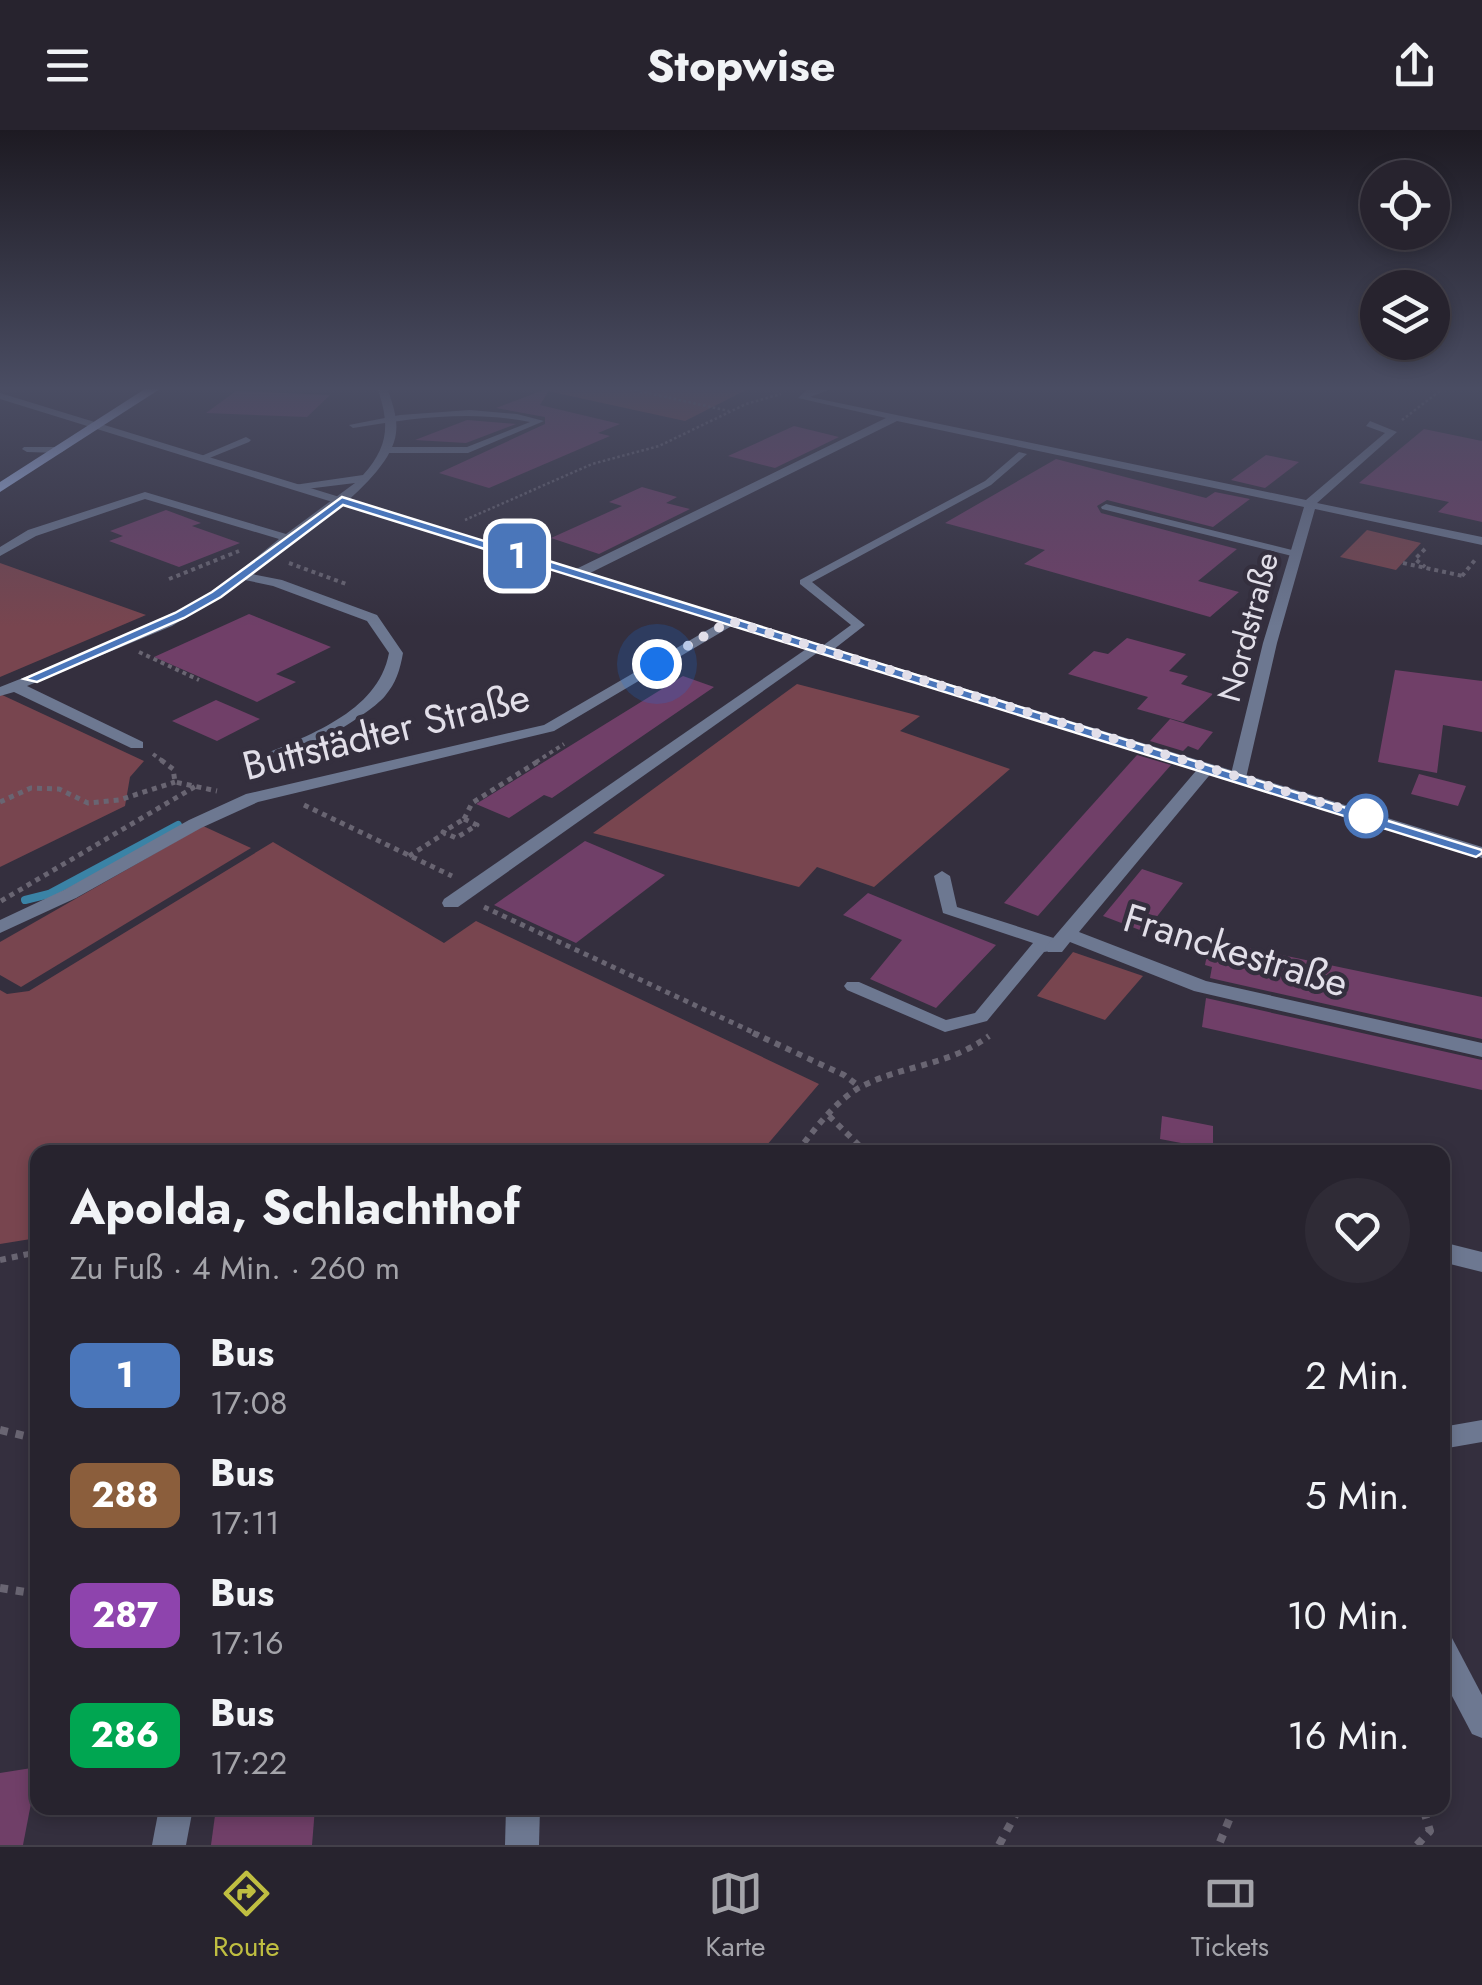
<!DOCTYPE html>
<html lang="de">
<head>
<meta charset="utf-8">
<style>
  :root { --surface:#27232e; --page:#2f2b36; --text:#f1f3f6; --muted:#a4a4aa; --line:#43404a; --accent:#bfbe41 }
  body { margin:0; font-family:Jost,sans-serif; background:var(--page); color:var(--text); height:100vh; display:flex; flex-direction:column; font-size:38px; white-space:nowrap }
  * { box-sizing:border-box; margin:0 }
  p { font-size:32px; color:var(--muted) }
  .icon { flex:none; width:55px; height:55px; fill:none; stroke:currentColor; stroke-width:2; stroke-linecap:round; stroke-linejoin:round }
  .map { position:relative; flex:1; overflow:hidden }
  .side { position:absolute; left:30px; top:1015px; width:1420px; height:670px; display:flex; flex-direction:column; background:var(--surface); border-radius:20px; box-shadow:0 5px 15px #0003,0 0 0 2px var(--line) }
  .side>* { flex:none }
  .badge { padding:0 20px; border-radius:15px; font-size:35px; line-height:65px }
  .fabs { position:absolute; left:1360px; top:30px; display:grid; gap:20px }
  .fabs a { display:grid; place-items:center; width:90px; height:90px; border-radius:50%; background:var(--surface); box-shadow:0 5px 15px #0003,0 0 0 2px var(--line); font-size:50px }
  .you { position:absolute; width:50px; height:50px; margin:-25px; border:8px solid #fff; border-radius:50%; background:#1a73e8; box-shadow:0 0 0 15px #1a73e833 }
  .map>.badge { position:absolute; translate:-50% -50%; box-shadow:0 0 0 5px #fff }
  .round { display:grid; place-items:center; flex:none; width:105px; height:105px; border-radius:52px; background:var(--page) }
  .overview { display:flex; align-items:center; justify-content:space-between; height:170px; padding:0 40px }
  h1 { font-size:48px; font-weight:700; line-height:75px }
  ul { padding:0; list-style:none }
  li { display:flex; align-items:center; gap:30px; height:120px; padding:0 40px }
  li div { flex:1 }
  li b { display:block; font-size:38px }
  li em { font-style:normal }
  li .badge { min-width:110px; font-weight:700; text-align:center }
  header { display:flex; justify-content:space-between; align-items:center; height:130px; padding:0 40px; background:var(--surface); font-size:45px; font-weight:700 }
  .tabs { display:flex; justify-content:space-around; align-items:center; height:140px; border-top:2px solid var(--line); background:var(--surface); font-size:28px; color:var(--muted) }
  .tabs a { display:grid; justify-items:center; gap:5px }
  .tabs .current { color:var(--accent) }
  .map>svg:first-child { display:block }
  .green { fill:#78454f }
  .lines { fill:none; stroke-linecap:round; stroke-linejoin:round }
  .stream { stroke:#3a83a6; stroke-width:8 }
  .building { fill:#703f68 }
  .path-far4 { stroke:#696572; stroke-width:2.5; stroke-dasharray:2.5 2.5; stroke-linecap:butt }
  .path-far3 { stroke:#696572; stroke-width:4; stroke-dasharray:4 4; stroke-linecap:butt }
  .path-far2 { stroke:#696572; stroke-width:5; stroke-dasharray:5 5; stroke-linecap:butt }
  .path-far1 { stroke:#696572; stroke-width:6; stroke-dasharray:6 6; stroke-linecap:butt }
  .path { stroke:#696572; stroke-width:8; stroke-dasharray:8 8; stroke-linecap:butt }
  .service { fill:#6d7891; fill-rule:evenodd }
  .minor { fill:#6d7891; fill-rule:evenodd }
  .tertiary { fill:#6d7891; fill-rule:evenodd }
  .primary { fill:#a7bdf0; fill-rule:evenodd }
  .line { fill:#4a76ba; stroke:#fff; stroke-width:2.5 }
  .walk { stroke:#e2dfe9; stroke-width:10; stroke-dasharray:0 18 }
  .stop-dot { fill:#fff; stroke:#4a76ba; stroke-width:5 }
  .labels { text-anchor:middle; stroke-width:9; stroke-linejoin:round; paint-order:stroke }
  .far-street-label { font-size:32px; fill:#e2dfe9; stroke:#342f3e }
  .street-label { font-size:40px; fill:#e2dfe9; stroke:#342f3e }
</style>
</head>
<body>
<header><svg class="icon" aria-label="menu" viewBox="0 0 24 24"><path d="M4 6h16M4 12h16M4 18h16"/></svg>Stopwise<svg class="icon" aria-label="share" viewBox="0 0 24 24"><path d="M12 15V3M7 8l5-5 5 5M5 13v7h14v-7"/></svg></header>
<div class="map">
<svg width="1482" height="1715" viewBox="0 0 1482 1715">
  <rect width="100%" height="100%" fill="#342f3e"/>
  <g class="green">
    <path d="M529 257H752L685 291Z"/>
    <path d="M1367 400 1421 413 1396 440 1340 427Z"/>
    <path d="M0 433 146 485 0 547Z"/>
    <path d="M797 554 920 586 900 601 1010 639 874 757 817 737 799 757 593 703Z"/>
    <path d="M0 564 144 631 130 647 125 676 0 737Z"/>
    <path d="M203 696 251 718 21 857 0 845V812Z"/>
    <path d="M273 712 444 813 476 791 819 954 761 1022H38L37 1108 0 1114V860L7 864 29 861Z"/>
    <path d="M1073 822 1143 846 1105 890 1037 866Z"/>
  </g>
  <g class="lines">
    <path class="stream" d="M25 770 49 764 178 695"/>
  </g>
  <g class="building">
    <path d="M551 257 540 275 620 294 598 303 610 306 489 358 439 343 545 294V287L496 278Z"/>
    <path d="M236 261 330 265 307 287 206 283Z"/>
    <path d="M467 290 516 294 466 313 415 310Z"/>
    <path d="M794 296 839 307 775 338 728 326Z"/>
    <path d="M1424 299 1482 311V392L1438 382 1449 372 1359 353Z"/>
    <path d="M1266 325 1299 332 1265 358 1231 350Z"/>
    <path d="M1056 329 1206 368 1215 362 1250 369 1213 397 1107 370 1097 376 1101 383 1237 419 1198 451 1239 462 1210 487 1024 434 1045 420 945 393Z"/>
    <path d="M642 357 677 367 666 373 690 379 599 424 551 408 622 376 609 372Z"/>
    <path d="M166 380 201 393 192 396 240 413 179 437 109 411 123 406 110 401Z"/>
    <path d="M249 484 331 517 276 544 296 552 257 572 154 527Z"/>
    <path d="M1127 508 1186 524 1169 541 1188 546 1181 554 1213 564 1183 592 1137 579 1148 567 1068 544 1094 521 1108 524Z"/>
    <path d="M1395 540 1482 551V602L1443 595 1437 643 1378 632Z"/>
    <path d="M683 546 714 557 552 668 544 665 509 688 476 674Z"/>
    <path d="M216 570 260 589 217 611 172 591Z"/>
    <path d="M1170 589 1213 602 1198 620 1188 616 1183 621 1150 611Z"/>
    <path d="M1137 625 1171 635 1038 786 1004 773Z"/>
    <path d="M1419 644 1466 656 1458 676 1411 664Z"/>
    <path d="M585 711 665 745 576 813 494 775Z"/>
    <path d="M1142 739 1183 753 1145 802 1103 786Z"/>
    <path d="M868 763 926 787 996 815 936 878 870 849 902 810 843 785Z"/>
    <path d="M1210 810 1482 867V909L1210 848 1212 837 1205 835Z"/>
    <path d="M1206 868 1482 930V960L1202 897Z"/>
    <path d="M1162 986 1213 996V1019L1160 1009Z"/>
    <path d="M38 1637 23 1715H0V1643Z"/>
    <path d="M216 1678H315L312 1715H211Z"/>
  </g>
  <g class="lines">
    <g class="path-far4">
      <path d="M620 257 729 281"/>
      <path d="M1402 290 1445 257"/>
      <path d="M465 390 592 334 659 316 746 274 781 264"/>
    </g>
    <g class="path-far3">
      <path d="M1425 419 1415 429 1425 437"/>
      <path d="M289 433 346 454"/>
      <path d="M1403 433 1463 446"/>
      <path d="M1462 446 1475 430"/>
      <path d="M169 449 239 421"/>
      <path d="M139 522 199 550"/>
      <path d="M153 624 164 632"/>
      <path d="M536 632 564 614"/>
    </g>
    <g class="path-far2">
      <path d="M161 630 173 639 175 652 217 661"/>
      <path d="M0 672 31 658 59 659 88 673 119 670 175 652"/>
      <path d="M304 675 452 746"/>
      <path d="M464 689 472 673 540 630"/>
      <path d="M464 689 477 695 456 708 443 702Z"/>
      <path d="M409 726 445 703"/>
      <path d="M1 771 196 656"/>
      <path d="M484 777 759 905"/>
    </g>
    <g class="path-far1">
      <path d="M753 903 844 945 860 957"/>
      <path d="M829 986 866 1022"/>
      <path d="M797 1022C814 1000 833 974 857 959 899 935 947 937 989 906"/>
      <path d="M0 1130 38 1122"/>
    </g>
    <g class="path">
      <path d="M0 1300 38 1309"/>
      <path d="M0 1458 38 1464"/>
      <path d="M1220 1712 1234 1678"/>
      <path d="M999 1715 1019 1678"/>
      <path d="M1417 1715 1430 1701 1423 1678"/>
    </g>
    <g class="service">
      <path d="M470 280 517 284 544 291 468 323H386L381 320 386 317H467L530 292C471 280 412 288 353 298L349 295 400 285Z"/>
      <path d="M246 307 251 310 249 312 207 329 199 327Z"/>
      <path d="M24 317H60L65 320 60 323 27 322 22 319Z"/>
      <path d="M1019 322 1027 324 991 355 812 452 865 495 829 523H821V517L851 495 800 454V450L985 351Z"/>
      <path d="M1106 374 1300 422 1301 424 1296 427 1102 379 1101 377Z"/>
      <path d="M942 741 950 746 957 777 1063 811 1065 815 1063 819 1044 822 987 891 945 902 847 860 844 856 847 852H859L946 890 975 883 1033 813 943 783 934 746Z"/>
      <path d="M1482 1290V1312L1442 1319V1297Z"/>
      <path d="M1442 1504 1452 1508 1482 1565V1608L1472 1604 1442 1547Z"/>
    </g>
    <g class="minor">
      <path d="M377 257H387C392 273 398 287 396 303 390 353 291 412 252 444L282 450 377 485 403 523C400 540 396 553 385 566 367 588 271 642 245 639V633C298 608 377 587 389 523L367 491 273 456 245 450 172 496 27 556 143 612V618H131L14 562 0 566V557C62 532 127 510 186 478 221 458 248 434 279 409L145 369 36 406 0 426V417L28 400 145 362 286 404 355 353 298 360 294 359V355L363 345C389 316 390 294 377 257Z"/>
      <path d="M836 257 810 267 1306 370 1385 303 1366 296 1370 291 1397 302 1317 373 1482 407V415L1315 379 1277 513 1246 648 1238 653 1230 648 1263 513 1304 377 897 291 582 447H572V441L886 288 798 268 809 258Z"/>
      <path d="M730 487 735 488V494L554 601 258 672 201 698 76 768 0 803V790L64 760 189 690 246 664 544 595Z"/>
      <path d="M812 515 824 518 458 777H444L442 773 444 769Z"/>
      <path d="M1207 633 1213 635V641L1079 802 1206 851 1482 913V927L1194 861 1070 812 1062 822H1048L1045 818 1048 814 1201 635Z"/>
      <path d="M1442 1112 1482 1122V1142L1442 1132Z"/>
      <path d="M159 1678H193L186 1715H152Z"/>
      <path d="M506 1678H540L539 1715H505Z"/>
    </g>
    <path class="tertiary" d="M0 263 1482 717V728L0 269Z"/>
    <path class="primary" d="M148 257H163L0 362V352Z"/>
  </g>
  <linearGradient id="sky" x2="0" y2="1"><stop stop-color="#1d1a22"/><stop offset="0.52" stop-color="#4a4d63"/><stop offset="1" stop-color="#4a4d63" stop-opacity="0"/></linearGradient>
  <rect width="1482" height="497" fill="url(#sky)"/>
  <path class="line" d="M342 367 1482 720V723L1476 727 343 375 221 467 184 488 37 552 24 549 175 483 212 462Z"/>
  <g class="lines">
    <path class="walk" d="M657 534 730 491 1366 686"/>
  </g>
  <circle class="stop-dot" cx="1366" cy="686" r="20"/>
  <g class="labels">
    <g class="far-street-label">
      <text transform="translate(1248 497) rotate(-75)" y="11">Nordstraße</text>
    </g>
    <g class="street-label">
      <text transform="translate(386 601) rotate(-14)" y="14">Buttstädter Straße</text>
      <text transform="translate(1236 820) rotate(17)" y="14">Franckestraße</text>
    </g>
  </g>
</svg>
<div class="fabs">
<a><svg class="icon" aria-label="locate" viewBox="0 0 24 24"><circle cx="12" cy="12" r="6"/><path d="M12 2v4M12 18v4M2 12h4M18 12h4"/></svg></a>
<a><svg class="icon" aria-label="layers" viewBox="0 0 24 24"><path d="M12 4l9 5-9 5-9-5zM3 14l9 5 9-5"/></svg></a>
</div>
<div class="you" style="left:657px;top:534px"></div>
<b class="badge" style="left:517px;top:426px;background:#4a76ba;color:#fff">1</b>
<section class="side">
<div class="overview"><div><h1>Apolda, Schlachthof</h1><p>Zu Fuß · 4 Min. · 260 m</p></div><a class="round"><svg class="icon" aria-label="heart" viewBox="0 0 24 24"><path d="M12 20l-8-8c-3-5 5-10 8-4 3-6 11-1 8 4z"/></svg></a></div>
<ul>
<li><span class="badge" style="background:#4a76ba;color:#fff">1</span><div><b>Bus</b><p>17:08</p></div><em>2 Min.</em></li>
<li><span class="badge" style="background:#8b5e3c;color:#fff">288</span><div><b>Bus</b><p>17:11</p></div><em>5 Min.</em></li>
<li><span class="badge" style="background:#8e44ad;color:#fff">287</span><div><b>Bus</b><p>17:16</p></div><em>10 Min.</em></li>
<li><span class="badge" style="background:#00a651;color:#fff">286</span><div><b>Bus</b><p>17:22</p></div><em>16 Min.</em></li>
</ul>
</section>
</div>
<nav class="tabs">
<a class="current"><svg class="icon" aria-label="directions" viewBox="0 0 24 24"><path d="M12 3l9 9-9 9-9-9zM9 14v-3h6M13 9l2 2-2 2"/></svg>Route</a>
<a><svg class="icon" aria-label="map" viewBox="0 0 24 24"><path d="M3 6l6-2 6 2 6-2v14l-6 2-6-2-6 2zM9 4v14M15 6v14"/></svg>Karte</a>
<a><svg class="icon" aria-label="tickets" viewBox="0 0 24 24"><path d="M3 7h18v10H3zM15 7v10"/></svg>Tickets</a>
</nav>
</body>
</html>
